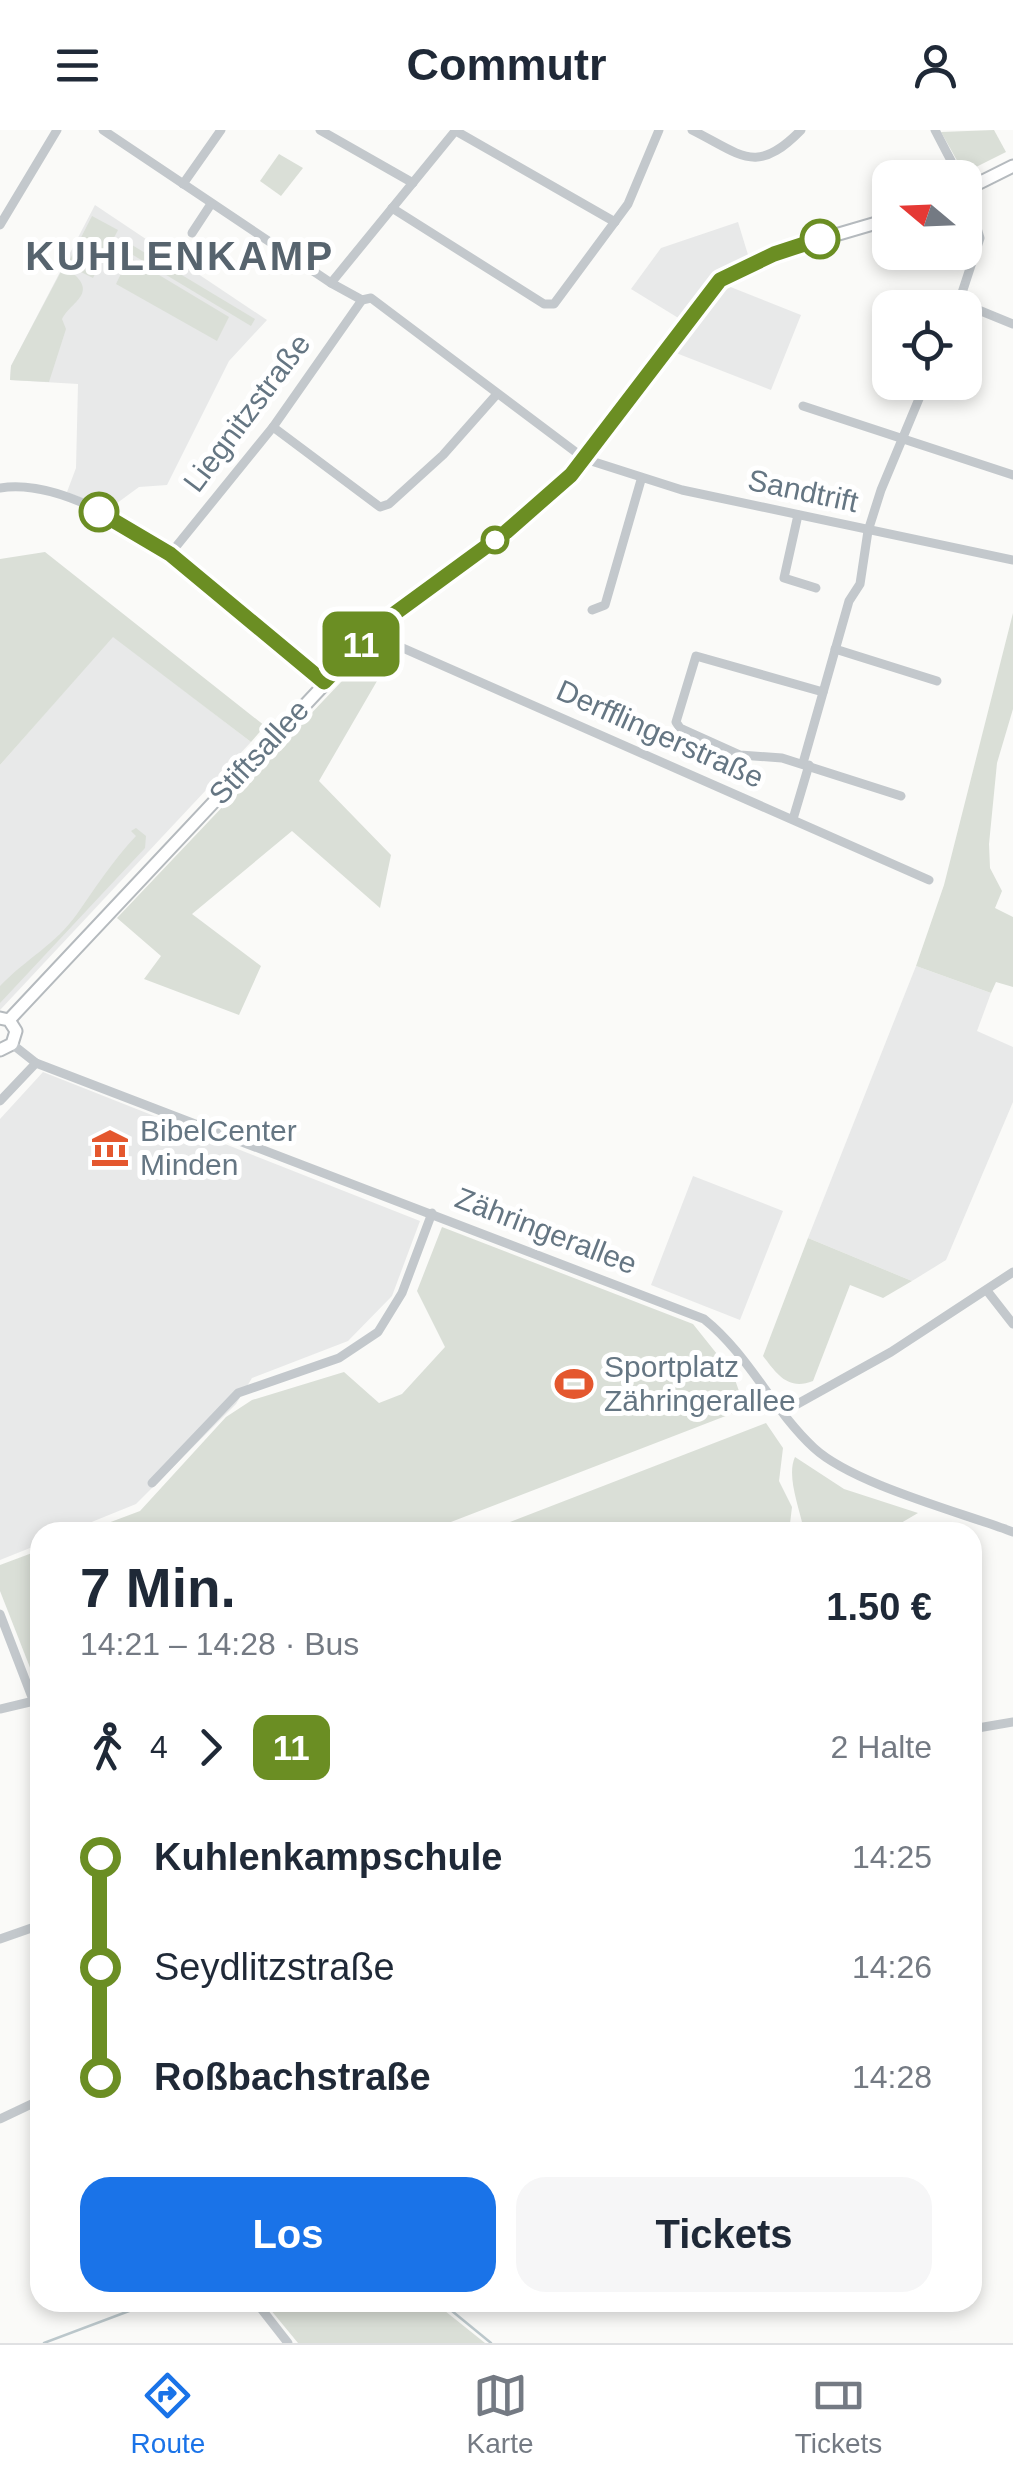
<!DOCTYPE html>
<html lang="de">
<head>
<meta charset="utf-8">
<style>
  :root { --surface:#fff; --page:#f6f6f7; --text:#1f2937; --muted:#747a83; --line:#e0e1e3; --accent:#1a73e8 }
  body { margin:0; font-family:Arial,sans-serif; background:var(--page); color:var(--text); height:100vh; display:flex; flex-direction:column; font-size:38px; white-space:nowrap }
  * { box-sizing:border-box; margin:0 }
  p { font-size:32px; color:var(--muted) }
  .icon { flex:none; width:55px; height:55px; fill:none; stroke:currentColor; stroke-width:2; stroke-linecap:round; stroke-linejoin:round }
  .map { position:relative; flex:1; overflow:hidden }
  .side { position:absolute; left:30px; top:1392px; width:952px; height:790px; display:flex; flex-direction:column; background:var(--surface); border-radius:30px; box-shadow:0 5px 15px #0003 }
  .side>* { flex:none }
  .badge { padding:0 20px; border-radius:15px; font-size:35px; line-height:65px }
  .needle { width:65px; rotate:289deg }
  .fabs { position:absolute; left:872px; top:30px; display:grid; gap:20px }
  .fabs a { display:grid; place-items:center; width:110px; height:110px; border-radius:20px; background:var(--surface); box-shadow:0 5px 15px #0003; font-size:50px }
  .map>.badge { position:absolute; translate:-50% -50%; box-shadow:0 0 0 5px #fff }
  .legs { display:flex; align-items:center; gap:15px; height:110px; padding:0 50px; font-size:32px }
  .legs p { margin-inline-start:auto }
  .headline { display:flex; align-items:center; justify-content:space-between; height:170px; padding:0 50px }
  h1 { font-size:55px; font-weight:700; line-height:75px }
  .primary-button { display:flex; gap:20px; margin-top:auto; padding:20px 50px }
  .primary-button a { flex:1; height:115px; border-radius:30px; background:var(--accent); color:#fff; font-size:40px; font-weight:700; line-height:115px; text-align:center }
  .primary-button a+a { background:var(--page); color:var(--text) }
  ul { padding:0 50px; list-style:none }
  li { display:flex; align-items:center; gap:35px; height:110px; font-size:38px }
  li i { display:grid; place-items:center; width:15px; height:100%; margin:0 12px; background:currentColor }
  li i::after { content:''; width:25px; height:25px; margin:-12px; border:8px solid; border-radius:50%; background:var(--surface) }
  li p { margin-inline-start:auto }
  li:first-child i { background:linear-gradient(#0000 50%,currentColor 0) }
  li:last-child i { background:linear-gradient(currentColor 50%,#0000 0) }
  header { display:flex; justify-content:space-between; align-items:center; height:130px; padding:0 50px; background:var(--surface); font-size:45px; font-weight:700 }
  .tabs { display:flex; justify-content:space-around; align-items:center; height:140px; border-top:2px solid var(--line); background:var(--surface); font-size:28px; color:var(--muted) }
  .tabs a { display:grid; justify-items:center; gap:5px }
  .tabs .current { color:var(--accent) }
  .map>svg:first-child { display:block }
  .built { fill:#e8e9e9 }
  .green { fill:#dadfd7 }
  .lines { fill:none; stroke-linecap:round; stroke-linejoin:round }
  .stream { stroke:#bbc7cb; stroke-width:2.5 }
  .major-casing { stroke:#b5babe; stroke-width:15 }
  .minor { stroke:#c3c8cc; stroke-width:9 }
  .major { stroke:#fff; stroke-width:11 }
  .line-1-casing { stroke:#fff; stroke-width:22 }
  .line-1 { stroke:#6b8e23; stroke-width:15 }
  .stop-1-dot { fill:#fff; stroke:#6b8e23; stroke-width:5 }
  .labels { text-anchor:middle; stroke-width:10; stroke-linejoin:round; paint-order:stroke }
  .street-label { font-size:30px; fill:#657683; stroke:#fff }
  .poi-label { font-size:30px; fill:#657683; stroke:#fff; text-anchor:start }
  .district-label { font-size:40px; font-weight:bold; letter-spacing:2.5px; fill:#57646e; stroke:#fff }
</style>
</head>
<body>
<header><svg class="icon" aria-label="menu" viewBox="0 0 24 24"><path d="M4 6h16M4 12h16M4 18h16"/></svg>Commutr<svg class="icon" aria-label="person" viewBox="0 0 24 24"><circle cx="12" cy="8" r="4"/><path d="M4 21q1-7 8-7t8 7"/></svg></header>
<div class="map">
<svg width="1013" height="2213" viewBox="0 0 1013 2213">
  <rect width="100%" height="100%" fill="#fafaf8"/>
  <g class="built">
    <path d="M95 75 267 190 229 231 167 355 139 357 109 379 67 362 76 338 78 254 10 250 11 236Z"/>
    <path d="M738 92 749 128 704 158 680 189 631 159 661 118Z"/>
    <path d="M723 154 801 185 771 260 671 221Z"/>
    <path d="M113 506 251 612 0 880V635Z"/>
    <path d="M916 836 991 863 977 901 1013 917V972L946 1130 912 1151 808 1108Z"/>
    <path d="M43 942 420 1091 392 1166 348 1211 252 1248 236 1274 136 1374 67 1402H40V1414L0 1430V989Z"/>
    <path d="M693 1046 783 1081 740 1190 651 1155Z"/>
  </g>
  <g class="green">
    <path d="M994 0 1006 22 964 43 941 2Z"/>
    <path d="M279 24 303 38 281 66 260 51Z"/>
    <path d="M92 86 118 100 93 148 67 135Z"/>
    <path d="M122 109 255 189 251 196 118 116Z"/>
    <path d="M129 127 229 187 217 211 116 154Z"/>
    <path d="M64 136C102 163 73 169 62 189L66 199 49 252 10 250 11 236Z"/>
    <path d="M45 422 265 596 251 612 113 507 0 635V429Z"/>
    <path d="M1013 483V579L997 633 989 714 990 738 1002 761 995 778 1013 787V857L996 852 991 863 916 836 944 755Z"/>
    <path d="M379 512 395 520 319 651 391 725 380 778 292 701 192 784 261 836 239 885 144 849 161 826 117 788Z"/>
    <path d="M136 698 146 706 145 718 0 873V856C27 828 55 815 77 784 94 760 113 730 136 706L131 701Z"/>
    <path d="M442 1097 693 1194 733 1244 740 1264 736 1282 425 1402H84L140 1381 226 1287 252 1270 344 1242 379 1273 402 1264 445 1217 417 1161Z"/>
    <path d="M808 1108 912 1151 883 1168 850 1155 813 1251C788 1261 777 1244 763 1226Z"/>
    <path d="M766 1293 783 1318 779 1351 792 1377 789 1402H484Z"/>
    <path d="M795 1327 844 1359 918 1383 901 1393 817 1401 842 1402H800L804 1401C800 1379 786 1346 795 1327Z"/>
    <path d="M40 1420V1558H38L0 1461V1435Z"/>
    <path d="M265 2173H435L485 2213H298Z"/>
  </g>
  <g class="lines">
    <g class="stream">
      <path d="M441 2172 491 2213"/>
      <path d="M44 2213 153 2172"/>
    </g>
    <g class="major-casing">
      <g id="major">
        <path d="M965 60 1013 36"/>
        <path d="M0 888 9 890 16 901 12 914 0 920"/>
        <path d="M9 890 383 492 505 402 571 345 720 151 774 123 890 89"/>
      </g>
    </g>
    <g class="minor">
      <path d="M103 0 331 153 362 170 371 168 585 329 682 360 1013 430"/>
      <path d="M320 0 413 53"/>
      <path d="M692 0C742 25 756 46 801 0"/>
      <path d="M935 0 960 48"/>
      <path d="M456 1 615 92"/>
      <path d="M183 54 221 0"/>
      <path d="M392 78 544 174H554L628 74 659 0"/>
      <path d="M0 95 57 0"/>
      <path d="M192 103 211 74"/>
      <path d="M331 153 456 0"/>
      <path d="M959 172 1013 194"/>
      <path d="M957 178 980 108 965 58"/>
      <path d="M803 276 1013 345"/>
      <path d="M273 297 380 377 389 374 443 325 497 264"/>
      <path d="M0 358C101 342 249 490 324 552"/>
      <path d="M798 385 784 448 816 458"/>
      <path d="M170 424 273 297 362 170"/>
      <path d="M592 480 605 475 641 350"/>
      <path d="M371 504 929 750"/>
      <path d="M835 519 937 551"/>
      <path d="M823 562 696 526 676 592 680 598 740 625 782 628 901 666"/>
      <path d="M803 633 849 471 860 454 868 401 881 360 926 252"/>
      <path d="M793 689 809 635"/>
      <path d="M12 914 36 933 704 1189C749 1225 772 1279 814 1318 853 1354 960 1382 1013 1402"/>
      <path d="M0 971 36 933"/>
      <path d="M988 1162 1013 1194"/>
      <path d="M783 1282 891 1222 1013 1142"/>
      <path d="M152 1353 238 1263 339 1228 378 1202 402 1163 432 1083"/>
      <path d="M0 1484 40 1588"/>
      <path d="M0 1579 34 1571"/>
      <path d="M972 1599 1013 1592"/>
      <path d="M0 1809 40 1795"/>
      <path d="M0 1989 40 1970"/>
      <path d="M256 2172 288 2213"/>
    </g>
    <use href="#major" class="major"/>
  </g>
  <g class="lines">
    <g class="line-1-casing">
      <path id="line-1" d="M99 382 170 424 324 552 383 492 506 402 571 345 720 150 774 124 820 109"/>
    </g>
    <use href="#line-1" class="line-1"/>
  </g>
  <defs>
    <g id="museum-bare" transform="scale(3)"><path d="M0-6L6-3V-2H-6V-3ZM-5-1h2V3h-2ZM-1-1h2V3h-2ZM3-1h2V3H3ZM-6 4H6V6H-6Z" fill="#e4572e" stroke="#fff" stroke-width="2.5" paint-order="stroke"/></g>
    <g id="stadium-bare" transform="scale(3)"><path d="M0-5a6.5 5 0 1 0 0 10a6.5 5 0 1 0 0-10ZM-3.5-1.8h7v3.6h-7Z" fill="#e4572e" stroke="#fff" stroke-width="2.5" paint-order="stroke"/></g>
  </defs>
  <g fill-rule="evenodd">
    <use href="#museum-bare" x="110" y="1018"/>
    <use href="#stadium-bare" x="574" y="1254"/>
  </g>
  <g class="stop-1-dot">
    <circle cx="820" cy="109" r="18"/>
    <circle cx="99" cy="382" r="18"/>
    <circle cx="495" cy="410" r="12"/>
  </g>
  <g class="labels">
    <g class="street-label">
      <text transform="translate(247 283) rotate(-53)" y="10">Liegnitzstraße</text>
      <text transform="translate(803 361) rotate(12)" y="10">Sandtrift</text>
      <text transform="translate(660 604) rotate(24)" y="10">Derfflingerstraße</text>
      <text transform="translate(259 622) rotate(-47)" y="10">Stiftsallee</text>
      <text transform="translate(546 1101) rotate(21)" y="10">Zähringerallee</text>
    </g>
    <g class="poi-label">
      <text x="140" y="1011">BibelCenter<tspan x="140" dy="34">Minden</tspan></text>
      <text x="604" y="1247">Sportplatz<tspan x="604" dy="34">Zähringerallee</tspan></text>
    </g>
    <g class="district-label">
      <text x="180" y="140">KUHLENKAMP</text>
    </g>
  </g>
</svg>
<div class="fabs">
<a><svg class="needle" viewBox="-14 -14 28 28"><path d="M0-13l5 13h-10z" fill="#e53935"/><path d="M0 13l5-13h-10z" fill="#747a83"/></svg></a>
<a><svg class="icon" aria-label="locate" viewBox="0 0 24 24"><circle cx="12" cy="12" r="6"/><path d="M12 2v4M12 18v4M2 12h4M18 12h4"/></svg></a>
</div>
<b class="badge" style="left:361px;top:514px;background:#6b8e23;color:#fff">11</b>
<section class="side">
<div class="headline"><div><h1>7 Min.</h1><p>14:21 – 14:28 · Bus</p></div><b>1.50 €</b></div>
<div class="legs"><svg class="icon" aria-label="walk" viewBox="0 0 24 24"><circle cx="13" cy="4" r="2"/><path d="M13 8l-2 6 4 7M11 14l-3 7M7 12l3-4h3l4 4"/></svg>4<svg class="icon" aria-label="forward" viewBox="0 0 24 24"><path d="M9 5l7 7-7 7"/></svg><b class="badge" style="background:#6b8e23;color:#fff">11</b><p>2 Halte</p></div>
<ul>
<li><i style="color:#6b8e23"></i><b>Kuhlenkampschule</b><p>14:25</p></li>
<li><i style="color:#6b8e23"></i><span>Seydlitzstraße</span><p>14:26</p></li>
<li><i style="color:#6b8e23"></i><b>Roßbachstraße</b><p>14:28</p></li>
</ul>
<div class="primary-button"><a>Los</a><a>Tickets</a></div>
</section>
</div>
<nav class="tabs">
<a class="current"><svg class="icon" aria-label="directions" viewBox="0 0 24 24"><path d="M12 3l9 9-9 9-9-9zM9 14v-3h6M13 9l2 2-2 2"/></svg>Route</a>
<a><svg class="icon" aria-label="map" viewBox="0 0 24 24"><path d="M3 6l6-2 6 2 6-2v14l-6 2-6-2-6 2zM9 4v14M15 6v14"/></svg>Karte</a>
<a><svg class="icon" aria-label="tickets" viewBox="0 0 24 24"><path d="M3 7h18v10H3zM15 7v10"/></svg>Tickets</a>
</nav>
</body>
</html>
